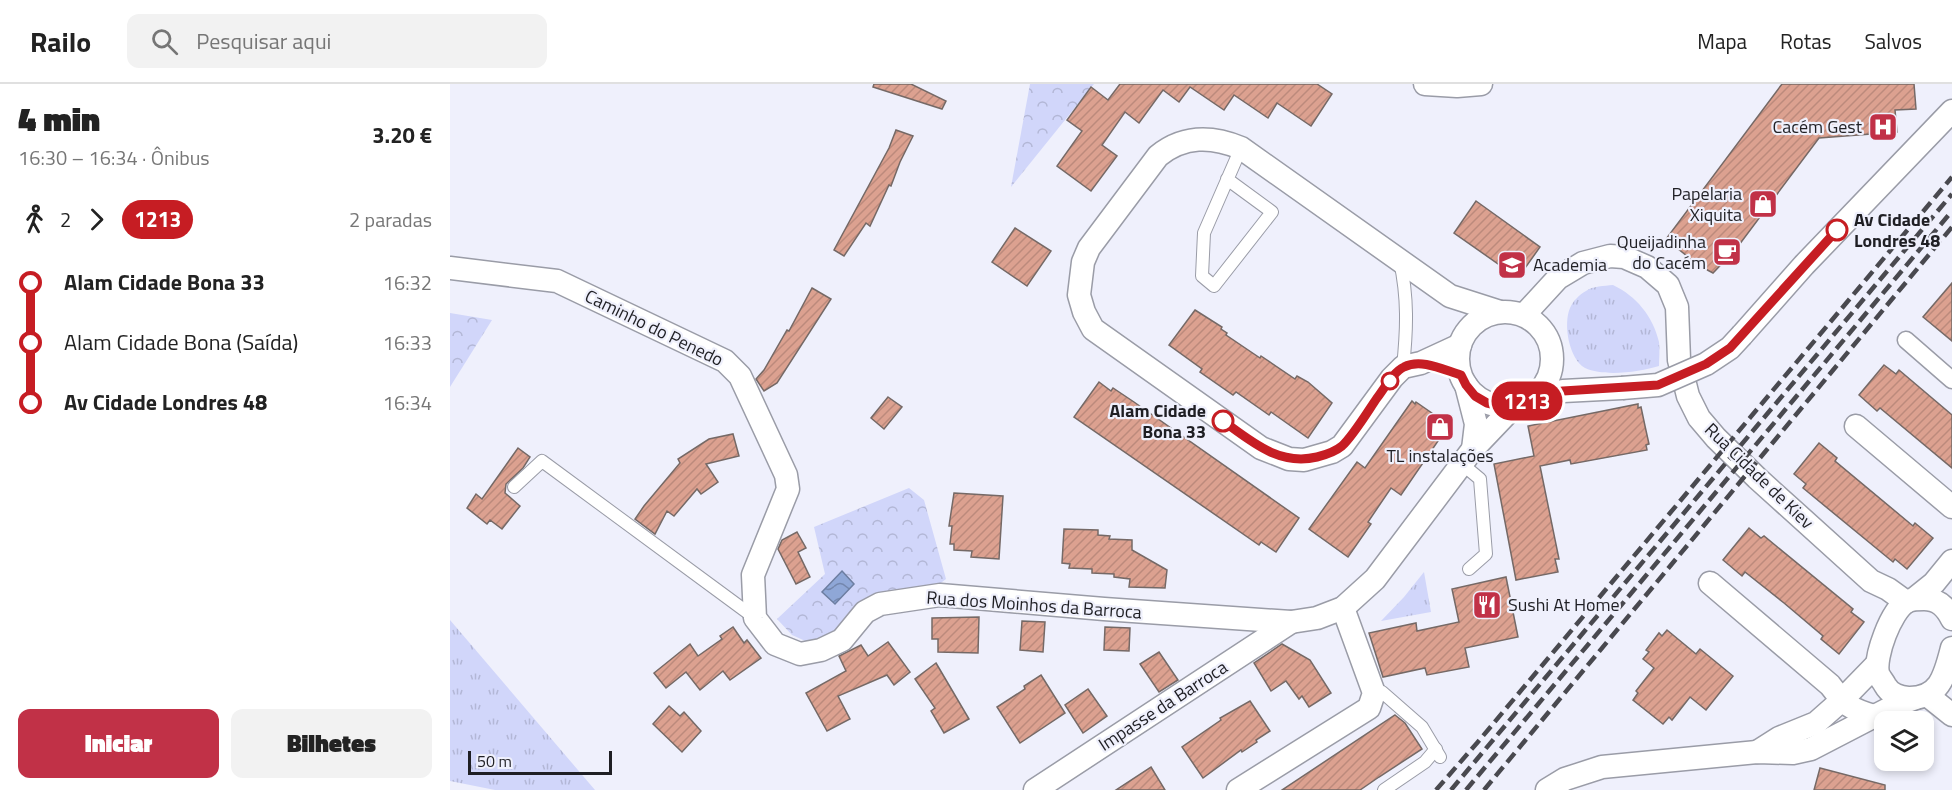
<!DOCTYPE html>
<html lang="pt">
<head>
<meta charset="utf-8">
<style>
  :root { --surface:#fff; --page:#f2f2f2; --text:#222; --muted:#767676; --line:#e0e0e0; --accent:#c13147 }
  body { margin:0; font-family:"Titillium Web",sans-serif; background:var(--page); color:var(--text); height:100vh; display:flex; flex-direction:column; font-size:22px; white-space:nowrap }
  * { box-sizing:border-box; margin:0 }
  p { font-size:20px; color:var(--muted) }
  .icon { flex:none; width:33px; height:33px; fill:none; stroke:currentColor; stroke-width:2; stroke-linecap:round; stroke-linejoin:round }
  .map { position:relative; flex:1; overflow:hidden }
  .details { display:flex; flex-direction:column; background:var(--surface); width:450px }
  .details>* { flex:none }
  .badge { padding:0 12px; border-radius:20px; font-size:21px; line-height:39px }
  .controls { position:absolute; left:1424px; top:627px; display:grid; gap:12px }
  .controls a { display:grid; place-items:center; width:60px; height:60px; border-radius:12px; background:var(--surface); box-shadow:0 3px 9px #0003; font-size:30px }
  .scale { position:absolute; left:18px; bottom:15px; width:144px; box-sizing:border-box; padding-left:6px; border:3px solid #1f1f24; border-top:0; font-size:16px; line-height:21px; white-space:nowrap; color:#1f1f24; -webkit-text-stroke:4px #eff0fc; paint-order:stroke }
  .map>.badge { position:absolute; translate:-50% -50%; box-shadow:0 0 0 3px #fff }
  .legs { display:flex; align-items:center; gap:9px; height:66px; padding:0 18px; font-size:20px }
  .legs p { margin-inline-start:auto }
  .headline { display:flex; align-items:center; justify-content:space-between; height:102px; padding:0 18px }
  h1 { font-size:33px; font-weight:800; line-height:45px }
  .action { display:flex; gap:12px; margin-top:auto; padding:12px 18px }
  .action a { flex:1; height:69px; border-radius:12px; background:var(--accent); color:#fff; font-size:24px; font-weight:800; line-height:69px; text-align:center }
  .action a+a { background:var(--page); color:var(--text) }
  ul { padding:0 18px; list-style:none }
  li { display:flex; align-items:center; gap:21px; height:60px; font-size:22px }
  li i { display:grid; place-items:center; width:9px; height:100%; margin:0 8px; background:currentColor }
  li i::after { content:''; width:15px; height:15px; margin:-8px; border:4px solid; border-radius:50%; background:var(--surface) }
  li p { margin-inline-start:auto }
  li:first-child i { background:linear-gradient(#0000 50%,currentColor 0) }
  li:last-child i { background:linear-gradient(currentColor 50%,#0000 0) }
  header { display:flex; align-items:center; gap:36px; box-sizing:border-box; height:84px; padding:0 30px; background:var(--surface); border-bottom:2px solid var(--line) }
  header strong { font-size:28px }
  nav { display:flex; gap:33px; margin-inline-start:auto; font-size:21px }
  .search { width:420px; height:54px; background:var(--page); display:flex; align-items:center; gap:15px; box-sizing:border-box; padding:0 21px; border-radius:12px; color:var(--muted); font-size:22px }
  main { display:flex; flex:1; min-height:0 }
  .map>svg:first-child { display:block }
  .grass { fill:url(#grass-tufts) }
  .forest { fill:url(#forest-crowns) }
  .water { fill:url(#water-waves); stroke:#6d7ea1; stroke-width:1.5 }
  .building { fill:url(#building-hatch); stroke:#756966; stroke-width:1.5 }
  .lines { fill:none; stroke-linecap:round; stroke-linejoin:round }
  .service-casing { stroke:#9a9ca7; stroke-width:14 }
  .pedestrian-casing { stroke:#9a9ca7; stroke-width:19 }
  .minor-casing { stroke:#9a9ca7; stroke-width:25 }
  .service { stroke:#fff; stroke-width:12 }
  .pedestrian { stroke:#fff; stroke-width:16 }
  .minor { stroke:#fff; stroke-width:22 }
  .rail { stroke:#49494f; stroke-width:4.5; stroke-dasharray:12 6; stroke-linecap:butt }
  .minor-bridge-casing { stroke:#9a9ca7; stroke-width:25; stroke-linecap:butt }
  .minor-bridge { stroke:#fff; stroke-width:22 }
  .line-1-casing { stroke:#fff; stroke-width:14 }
  .line-1 { stroke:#c61d23; stroke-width:9 }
  .stop-1-dot { fill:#fff; stroke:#c61d23; stroke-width:3 }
  .labels { text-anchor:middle; stroke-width:4.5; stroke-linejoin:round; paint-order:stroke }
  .poi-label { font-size:18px; fill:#1f1f24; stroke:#eff0fc; text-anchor:end }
  .stop-label { font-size:18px; font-weight:bold; fill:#1f1f24; stroke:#eff0fc; text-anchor:start }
  .street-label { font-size:18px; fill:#1f1f24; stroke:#eff0fc }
</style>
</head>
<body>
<header>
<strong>Railo</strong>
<div class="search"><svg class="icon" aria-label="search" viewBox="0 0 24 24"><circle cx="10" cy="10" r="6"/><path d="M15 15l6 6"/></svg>Pesquisar aqui</div>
<nav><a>Mapa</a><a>Rotas</a><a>Salvos</a></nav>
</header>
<main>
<section class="details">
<div class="headline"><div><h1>4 min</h1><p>16:30 – 16:34 · Ônibus</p></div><b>3.20 €</b></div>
<div class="legs"><svg class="icon" aria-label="walk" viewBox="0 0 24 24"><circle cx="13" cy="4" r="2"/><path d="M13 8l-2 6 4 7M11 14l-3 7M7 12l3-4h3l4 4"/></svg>2<svg class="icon" aria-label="forward" viewBox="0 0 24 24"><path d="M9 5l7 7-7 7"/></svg><b class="badge" style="background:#c61d23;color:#fff">1213</b><p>2 paradas</p></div>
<ul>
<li><i style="color:#c61d23"></i><b>Alam Cidade Bona 33</b><p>16:32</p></li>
<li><i style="color:#c61d23"></i><span>Alam Cidade Bona (Saída)</span><p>16:33</p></li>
<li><i style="color:#c61d23"></i><b>Av Cidade Londres 48</b><p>16:34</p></li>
</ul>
<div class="action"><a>Iniciar</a><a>Bilhetes</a></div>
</section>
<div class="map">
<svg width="1502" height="706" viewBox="0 0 1502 706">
  <defs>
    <pattern id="grass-tufts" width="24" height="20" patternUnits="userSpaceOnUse" patternTransform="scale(1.5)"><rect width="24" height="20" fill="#d1d6fa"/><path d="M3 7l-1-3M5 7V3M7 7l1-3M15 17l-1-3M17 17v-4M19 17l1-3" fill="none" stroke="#b3b7d6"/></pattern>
    <pattern id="forest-crowns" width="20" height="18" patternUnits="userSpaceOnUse" patternTransform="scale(1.5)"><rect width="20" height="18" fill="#d1d6fa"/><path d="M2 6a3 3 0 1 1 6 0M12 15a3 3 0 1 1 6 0" fill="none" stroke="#b3b7d6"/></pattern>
    <pattern id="water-waves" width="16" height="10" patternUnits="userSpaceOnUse" patternTransform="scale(1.5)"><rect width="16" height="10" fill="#8fa7d7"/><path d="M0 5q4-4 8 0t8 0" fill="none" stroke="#7487ae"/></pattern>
    <pattern id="building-hatch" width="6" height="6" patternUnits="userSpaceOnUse" patternTransform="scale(1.5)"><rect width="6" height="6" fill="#dca190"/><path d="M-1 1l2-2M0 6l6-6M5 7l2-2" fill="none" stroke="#bc8a7c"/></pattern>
  </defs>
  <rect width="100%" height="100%" fill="#eff0fc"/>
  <g class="grass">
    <path d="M1163 201C1186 212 1203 232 1209 258 1210 266 1209 275 1209 282 1190 288 1154 293 1135 284 1119 275 1113 240 1120 224 1123 217 1129 211 1136 207 1143 202 1154 202 1163 201Z"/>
    <path d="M974 488 981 528 931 537 954 513Z"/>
    <path d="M0 536 145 706H45L0 697Z"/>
  </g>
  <g class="forest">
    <path d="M580 0H644L561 103Z"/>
    <path d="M0 229 42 236 0 303Z"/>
    <path d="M459 404 474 416 496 495 484 504 379 555 362 560 342 551 327 535 375 490 364 443Z"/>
  </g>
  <path class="water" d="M392 487 404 500 385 520 372 508Z"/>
  <g class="building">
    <path d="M424 0H461L496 17 492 25 423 3Z"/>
    <path d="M670 0H867L882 10 861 42 827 19 818 34 784 11 774 26 740 3 729 18 713 6 689 39 675 28 652 61 667 72 641 107 607 82 632 47 617 36 641 3 658 16Z"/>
    <path d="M1332 0H1464L1466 25 1445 26 1447 48 1369 54 1286 165 1263 189 1248 181 1216 155Z"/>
    <path d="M446 46 463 52 450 78 441 102 439 101 420 142 416 139 394 172 384 166 439 64Z"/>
    <path d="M1026 117 1090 163 1068 194 1004 149Z"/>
    <path d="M565 144 601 167 577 202 542 178Z"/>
    <path d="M1502 199V257L1473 233Z"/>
    <path d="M362 204 381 215 327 299 314 307 306 295 314 286 337 246 339 247Z"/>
    <path d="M745 226 772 243 771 245 777 249 776 251 810 274 811 272 845 295 847 292 858 298 882 319 858 354 821 328 819 331 786 308 783 311 750 288 752 285 719 261Z"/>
    <path d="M1434 281 1446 290 1449 286 1502 331V384L1430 324 1427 327 1409 311Z"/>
    <path d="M649 298 661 307 663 304 684 318 849 434 826 468 811 458 809 461 624 333Z"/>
    <path d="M438 313 452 323 434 345 421 334Z"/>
    <path d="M962 317 965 320 966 318 999 341 951 411 941 404 918 438 921 440 898 473 859 445 907 378 915 384Z"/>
    <path d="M1188 320V324L1191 323 1195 342 1199 360 1196 361 1197 366 1121 380 1120 376 1090 382 1109 475H1105L1108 488 1066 496 1044 380 1084 372 1078 342Z"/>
    <path d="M283 350 289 372 256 380 268 398 251 410 247 405 224 432 217 427 205 450 185 435 194 422 230 379 228 375 259 355Z"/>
    <path d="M1369 359 1387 374 1385 377 1463 442 1465 439 1483 454 1457 485 1445 475 1443 478 1353 404 1356 400 1344 390Z"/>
    <path d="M68 364 80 373 73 384 56 400 55 409 70 422 52 445 40 436 37 440 17 424 26 410 32 415Z"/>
    <path d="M504 409 553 412 549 475 521 473 522 467 504 466V460H500L502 442H499Z"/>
    <path d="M1299 444 1311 454 1314 452 1403 525 1401 528 1414 538 1389 570 1371 555 1373 552 1334 519 1295 488 1292 492 1273 476Z"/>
    <path d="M614 445 648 446V451L660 452 659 455 682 456V466L717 486 715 504 679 503 680 495 664 493V490L642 489V485L619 484 620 480 612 479Z"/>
    <path d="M347 448 356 464 348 468 360 493 346 500 328 465 332 456Z"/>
    <path d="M1056 493 1068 553 1015 564 1019 583 977 591 975 584 933 593 919 549 966 539 967 547 1009 538 1002 505Z"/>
    <path d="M529 533 528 569 488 568V555H482V534Z"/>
    <path d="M572 537 595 538 593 568 570 566Z"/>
    <path d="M283 543 294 559 297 556 311 574 280 596 273 587 250 606 236 588 216 604 204 589 240 560 248 572 272 555 270 552Z"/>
    <path d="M655 543 680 544 679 567 654 566Z"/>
    <path d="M1217 546 1246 570 1250 565 1283 592 1256 626 1240 613 1222 636 1219 633 1213 640 1183 616 1188 609 1186 607 1204 584 1193 575 1199 568 1196 566 1209 549 1212 552Z"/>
    <path d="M438 558 460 588 444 601 437 591 388 612 400 635 377 647 356 609 396 587 389 572 411 561 418 572Z"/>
    <path d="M832 560 860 576 881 609 859 623 852 612 849 615 836 597 821 607 804 579Z"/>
    <path d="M709 568 728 596 709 608 690 580Z"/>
    <path d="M486 579 519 635 494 649 481 627 485 624 465 595Z"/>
    <path d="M591 591 615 629 570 659 547 623 575 605 574 602Z"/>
    <path d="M638 605 657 632 633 649 615 621Z"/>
    <path d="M800 617 820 647 806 656 807 658 792 668 791 666 753 694 732 663 771 636 770 634Z"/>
    <path d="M219 622 230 632 234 628 251 647 232 668 203 640Z"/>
    <path d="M945 631 955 639 972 665 929 693 910 706H832Z"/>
    <path d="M701 683 715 706H666Z"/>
    <path d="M1370 684 1435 701V706H1364Z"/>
  </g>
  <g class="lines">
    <g class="service-casing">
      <g id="service">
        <path d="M777 95 822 128 764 202 752 192 754 149 791 64"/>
        <path d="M950 177C958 214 957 245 953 283"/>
        <path d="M1012 380 1030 395 1036 470 1019 485"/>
        <path d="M64 403 92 377 305 534"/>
        <path d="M924 609 932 608 972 643 990 673"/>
        <path d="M934 706 975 678 986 665"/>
      </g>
    </g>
    <g class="pedestrian-casing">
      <path id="pedestrian" d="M1456 256 1502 296"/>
    </g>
    <g class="minor-casing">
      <g id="minor">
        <path d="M975 0 1007 2 1031 0"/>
        <path d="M0 184 107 197 275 277 290 292 336 391 338 405 303 491 305 534 325 560 350 570 371 566 392 556 415 528 430 520 490 511 654 525 841 538 867 534 893 524 925 495 1023 365 1064 322"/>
        <circle cx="1055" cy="275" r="47"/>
        <path d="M1074 231 1108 194 1133 179 1160 172 1174 173 1197 183 1218 201 1227 223 1229 276 1238 312 1249 334 1266 354 1307 394 1421 497 1438 505 1456 518"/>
        <path d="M1292 251 1354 181 1502 27"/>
        <path d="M1010 261 971 279 953 283 942 294 892 362 882 368 854 376 839 375 811 364 643 245 634 228 629 211 633 178 639 164 708 72C734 51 762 52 791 64L1000 212 1050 228"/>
        <path d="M1016 301 1026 340 1023 365"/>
        <path d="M1084 313 1113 307 1172 304"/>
        <path d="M1406 342 1502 423"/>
        <path d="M1260 499 1380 601C1395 621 1400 625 1424 632"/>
        <path d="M1464 515 1484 499 1502 477"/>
        <path d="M1502 535C1496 523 1488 515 1474 515 1468 515 1461 515 1456 518 1441 527 1424 573 1428 589 1429 593 1433 597 1435 601 1440 610 1448 613 1458 614 1490 615 1495 591 1502 564"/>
        <path d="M1477 611 1502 631"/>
        <path d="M1307 668 1329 654 1366 639 1392 616 1427 580"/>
        <path d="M585 706 841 538"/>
        <path d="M788 706 919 624 924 609 893 524"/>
        <path d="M1097 706 1115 695 1152 683 1307 668 1343 669 1361 665 1444 622 1466 614"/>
      </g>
    </g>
    <use href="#service" class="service"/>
    <use href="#pedestrian" class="pedestrian"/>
    <use href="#minor" class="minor"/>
    <g class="rail">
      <path d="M986 706 1027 659 1502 93"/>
      <path d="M1001 706 1502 110"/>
      <path d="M1016 706 1502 127"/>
      <path d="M1034 706 1502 143"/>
    </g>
    <g class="minor-bridge-casing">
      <path id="minor-bridge" d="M1172 304 1208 301 1256 280 1280 264 1292 251"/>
    </g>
    <use href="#minor-bridge" class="minor-bridge"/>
  </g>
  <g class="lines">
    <g class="line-1-casing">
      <path id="line-1" d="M773 337C802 358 829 382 867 373 875 371 886 367 892 362 903 352 918 327 927 314 934 305 943 288 954 283 971 274 994 286 1011 291L1016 301 1025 312 1037 319 1050 322H1064L1084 313 1113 307 1208 301 1256 280 1280 264 1387 146"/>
    </g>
    <use href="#line-1" class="line-1"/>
  </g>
  <defs>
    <g id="hospital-square" transform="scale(1.5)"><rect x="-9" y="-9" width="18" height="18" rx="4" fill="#c13147" stroke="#eff0fc"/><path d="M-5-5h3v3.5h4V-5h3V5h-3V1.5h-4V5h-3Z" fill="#fff"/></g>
    <g id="shop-square" transform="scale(1.5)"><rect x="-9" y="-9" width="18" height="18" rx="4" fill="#c13147" stroke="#eff0fc"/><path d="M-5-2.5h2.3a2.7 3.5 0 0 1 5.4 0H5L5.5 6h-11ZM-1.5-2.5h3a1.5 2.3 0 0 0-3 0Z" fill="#fff"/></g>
    <g id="cafe-square" transform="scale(1.5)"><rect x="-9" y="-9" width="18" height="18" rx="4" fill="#c13147" stroke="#eff0fc"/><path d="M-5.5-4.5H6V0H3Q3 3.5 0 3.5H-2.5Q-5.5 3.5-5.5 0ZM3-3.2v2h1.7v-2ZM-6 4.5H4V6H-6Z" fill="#fff"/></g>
    <g id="school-square" transform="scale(1.5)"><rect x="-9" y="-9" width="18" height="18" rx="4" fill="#c13147" stroke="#eff0fc"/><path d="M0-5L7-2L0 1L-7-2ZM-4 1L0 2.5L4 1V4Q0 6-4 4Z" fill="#fff"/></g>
    <g id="restaurant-square" transform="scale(1.5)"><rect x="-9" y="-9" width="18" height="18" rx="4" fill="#c13147" stroke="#eff0fc"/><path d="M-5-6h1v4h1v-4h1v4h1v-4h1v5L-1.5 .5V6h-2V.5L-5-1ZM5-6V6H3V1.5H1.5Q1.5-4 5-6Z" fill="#fff"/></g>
  </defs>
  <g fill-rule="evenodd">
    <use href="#hospital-square" x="1433" y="43"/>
    <use href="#shop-square" x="1313" y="120"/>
    <use href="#cafe-square" x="1277" y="168"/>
    <use href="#school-square" x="1062" y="181"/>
    <use href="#shop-square" x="990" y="343"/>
    <use href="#restaurant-square" x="1037" y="521"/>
  </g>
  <g class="stop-1-dot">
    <circle cx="1387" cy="146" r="10"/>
    <circle cx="940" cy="297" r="8"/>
    <circle cx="773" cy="337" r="10"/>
  </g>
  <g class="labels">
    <g class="poi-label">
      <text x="1412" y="49">Cacém Gest</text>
      <text x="1292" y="116">Papelaria<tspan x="1292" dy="21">Xiquita</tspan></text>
      <text x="1256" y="164">Queijadinha<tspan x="1256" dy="21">do Cacém</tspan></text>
      <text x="1083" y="187" text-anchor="start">Academia</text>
      <text x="990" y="378" text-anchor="middle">TL instalações</text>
      <text x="1058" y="527" text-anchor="start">Sushi At Home</text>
    </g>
    <g class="stop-label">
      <text x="1404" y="142">Av Cidade<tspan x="1404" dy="21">Londres 48</tspan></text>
      <text x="756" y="333" text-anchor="end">Alam Cidade<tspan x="756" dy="21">Bona 33</tspan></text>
    </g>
    <g class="street-label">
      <text transform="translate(204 244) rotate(26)" y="6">Caminho do Penedo</text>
      <text transform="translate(1309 392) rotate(44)" y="6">Rua Cidade de Kiev</text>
      <text transform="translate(584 521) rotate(4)" y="6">Rua dos Moinhos da Barroca</text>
      <text transform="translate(713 622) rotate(-33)" y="6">Impasse da Barroca</text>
    </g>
  </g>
</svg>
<div class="controls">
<a><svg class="icon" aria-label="layers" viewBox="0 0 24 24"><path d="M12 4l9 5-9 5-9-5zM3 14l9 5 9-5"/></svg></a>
</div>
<div class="scale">50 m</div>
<b class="badge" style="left:1077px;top:317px;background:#c61d23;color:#fff">1213</b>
</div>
</main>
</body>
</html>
